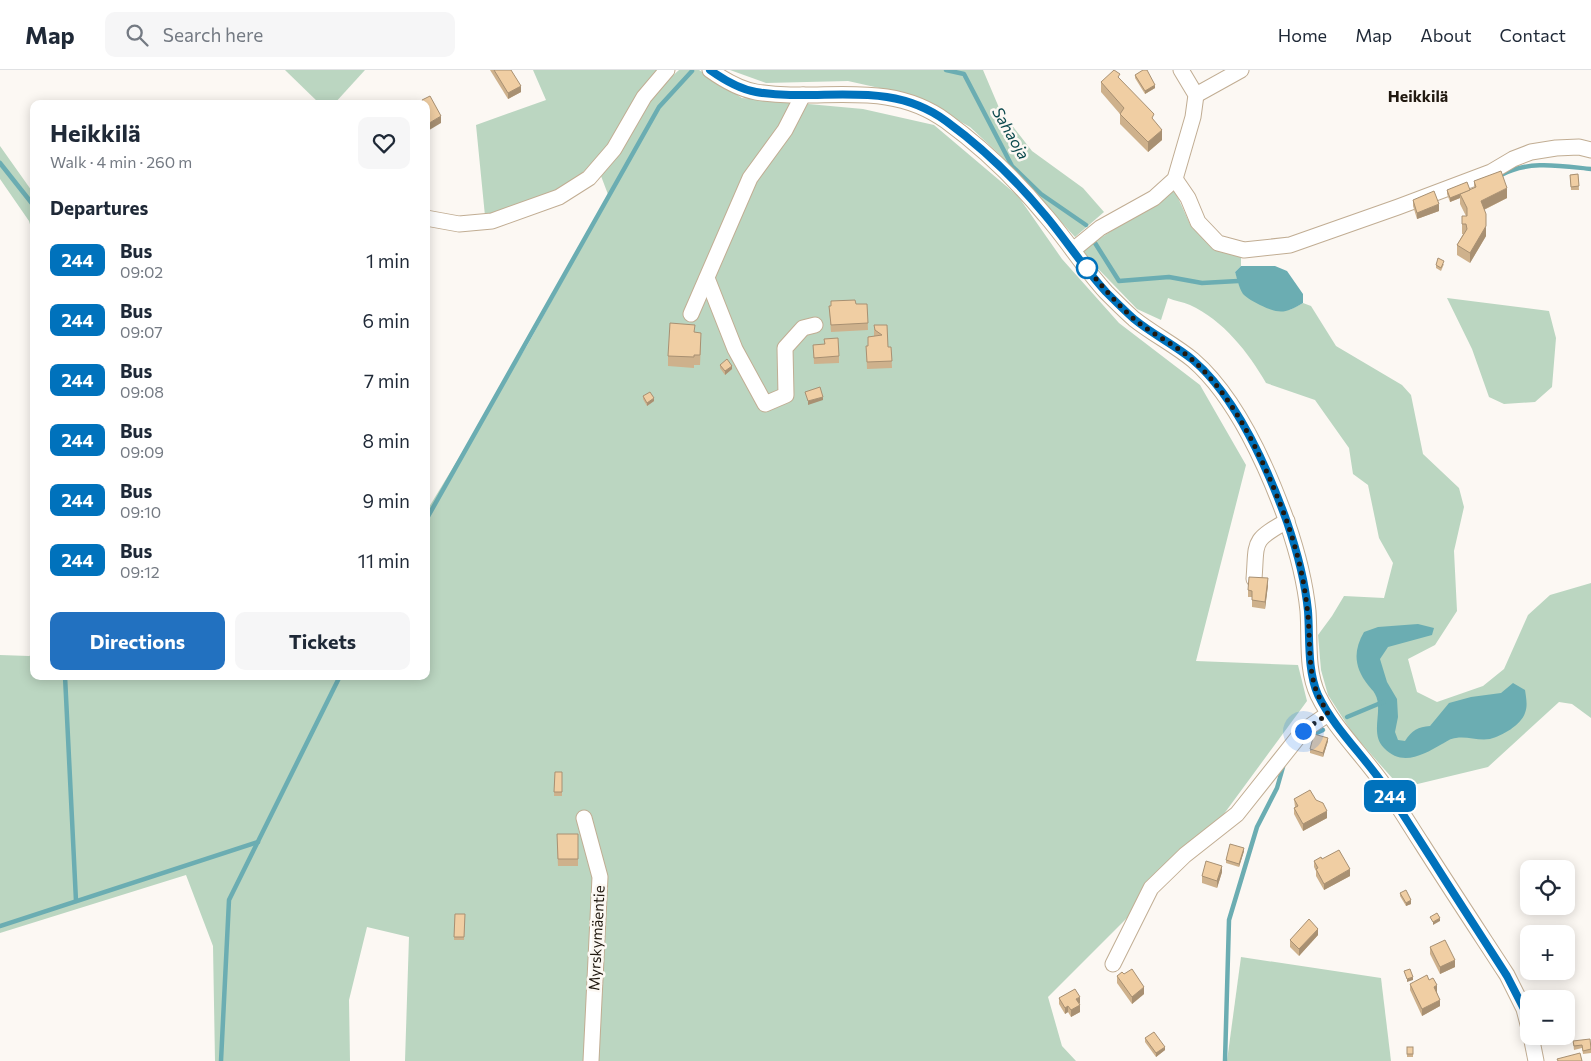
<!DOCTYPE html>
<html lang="en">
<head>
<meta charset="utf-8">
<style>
  :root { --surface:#fff; --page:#f6f6f7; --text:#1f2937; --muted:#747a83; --line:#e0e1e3; --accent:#2271c0 }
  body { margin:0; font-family:Commissioner,sans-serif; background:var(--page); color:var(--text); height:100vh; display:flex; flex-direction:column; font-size:19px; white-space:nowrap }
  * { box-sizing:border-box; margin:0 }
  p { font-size:16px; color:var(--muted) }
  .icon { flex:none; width:28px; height:28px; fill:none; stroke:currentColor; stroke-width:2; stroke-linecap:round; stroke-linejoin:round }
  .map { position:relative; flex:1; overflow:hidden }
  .sheet { position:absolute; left:30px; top:30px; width:400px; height:580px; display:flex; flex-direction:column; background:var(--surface); border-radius:10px; box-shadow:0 2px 12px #0003 }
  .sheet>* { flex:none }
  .badge { padding:0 10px; border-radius:8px; font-size:18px; line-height:32px }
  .fabs { position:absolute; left:1520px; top:790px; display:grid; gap:10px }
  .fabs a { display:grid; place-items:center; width:55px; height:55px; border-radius:10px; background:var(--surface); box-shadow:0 2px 12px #0003; font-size:25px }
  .you { position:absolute; width:25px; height:25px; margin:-12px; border:4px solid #fff; border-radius:50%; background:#1a73e8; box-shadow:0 0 0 8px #1a73e833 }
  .map>.badge { position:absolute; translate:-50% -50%; box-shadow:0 0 0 2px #fff }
  h2 { padding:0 20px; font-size:19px; line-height:45px }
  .round { display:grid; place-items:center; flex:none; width:52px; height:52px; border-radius:10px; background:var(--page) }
  .headline { display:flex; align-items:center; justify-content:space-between; height:85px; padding:0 20px }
  h1 { font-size:24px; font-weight:700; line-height:38px }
  .action { display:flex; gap:10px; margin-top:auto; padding:10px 20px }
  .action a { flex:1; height:58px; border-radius:10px; background:var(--accent); color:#fff; font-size:20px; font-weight:700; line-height:58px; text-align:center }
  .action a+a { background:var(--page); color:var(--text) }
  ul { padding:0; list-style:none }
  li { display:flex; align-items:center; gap:15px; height:60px; padding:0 20px }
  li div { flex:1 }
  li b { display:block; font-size:19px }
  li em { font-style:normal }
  li .badge { min-width:55px; font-weight:700; text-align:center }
  header { display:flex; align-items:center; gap:30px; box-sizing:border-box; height:70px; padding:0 25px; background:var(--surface); border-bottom:1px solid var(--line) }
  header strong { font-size:24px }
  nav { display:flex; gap:28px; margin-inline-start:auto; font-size:18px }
  .search { width:350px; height:45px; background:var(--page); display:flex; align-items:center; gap:12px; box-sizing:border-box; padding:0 18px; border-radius:10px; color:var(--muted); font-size:19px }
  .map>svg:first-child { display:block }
  .green { fill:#bbd6c1 }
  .water { fill:#6badb2 }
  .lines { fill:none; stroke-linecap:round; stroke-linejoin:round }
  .stream { stroke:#6badb2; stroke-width:4.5 }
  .minor-casing { stroke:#c1ad93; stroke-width:17 }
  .minor { stroke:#fff; stroke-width:15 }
  .wall { fill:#ceb18c }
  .shaded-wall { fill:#a89072 }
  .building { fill:#f0cea3; stroke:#a89072 }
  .line-casing { stroke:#fff; stroke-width:11 }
  .line { stroke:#0072bc; stroke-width:8 }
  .walk { stroke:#211910; stroke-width:5; stroke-dasharray:0 9 }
  .stop-dot { fill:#fff; stroke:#0072bc; stroke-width:2.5 }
  .labels { text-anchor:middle; stroke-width:5; stroke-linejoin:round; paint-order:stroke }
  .street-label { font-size:15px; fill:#211910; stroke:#fcf8f3 }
  .neighbourhood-label { font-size:16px; font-weight:bold; fill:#211910; stroke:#fcf8f3 }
  .water-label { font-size:16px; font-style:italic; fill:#0b494d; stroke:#fcf8f3 }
</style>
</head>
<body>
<header>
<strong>Map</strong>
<div class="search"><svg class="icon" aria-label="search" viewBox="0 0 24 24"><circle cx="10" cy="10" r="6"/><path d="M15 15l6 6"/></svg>Search here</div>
<nav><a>Home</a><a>Map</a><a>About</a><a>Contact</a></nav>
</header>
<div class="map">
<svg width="1591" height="991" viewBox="0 0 1591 991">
  <rect width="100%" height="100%" fill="#fcf8f3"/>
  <g class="green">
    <path d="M285 0H365L334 34H320Z"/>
    <path d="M533 0H659L605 82 581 104 554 124 485 146 476 55 546 30Z"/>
    <path d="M679 0H699L742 28 863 39 934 55 1018 126 1062 189 1119 253 1200 315 1246 395 1196 591 1298 595 1307 631 1204 771 1048 927 1062 976 1076 991H405L409 867 367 857 349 930 350 991H215L213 876 186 805 0 863V585L29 586 34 584V606H426V442L528 274 609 127 601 106 657 20Z"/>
    <path d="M730 0H983L1000 40 1032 81 1083 118 1104 142 1075 167 1000 85 970 57 915 26 848 11 766 13Z"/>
    <path d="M0 76 34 124V168L29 151 0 109Z"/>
    <path d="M1174 119 1190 154 1213 175 1241 183V196L1235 202 1243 223 1290 240 1303 233 1311 236 1336 276 1402 315 1411 325 1423 384 1459 418 1464 437 1454 481 1457 541 1435 575 1408 589 1417 622 1437 632 1483 616 1504 599 1528 545 1550 525 1591 513V648L1572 634 1559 632 1488 697 1401 718 1353 664 1328 625 1321 600 1318 565 1332 546 1344 526 1384 528 1393 493 1379 468 1368 415 1353 404 1349 378 1315 330 1266 313C1249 283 1223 250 1190 235 1183 232 1175 231 1168 228L1161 250 1137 239 1081 181Z"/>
    <path d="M1447 228 1549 241 1556 268 1552 317 1535 332 1504 334 1489 327 1472 279Z"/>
    <path d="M1241 887 1381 908 1391 991H1227Z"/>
  </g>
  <g class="water">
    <path d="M1241 196H1275L1287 201 1303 224V233C1285 244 1279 244 1260 235 1254 232 1247 228 1243 224 1239 218 1237 208 1235 202Z"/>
    <path d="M1418 554 1434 558 1432 565 1388 577 1380 589 1387 612 1397 629 1398 647 1395 662 1398 670 1405 671C1412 660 1418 657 1430 656L1449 633 1471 627 1501 623 1513 613 1525 620C1526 627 1528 636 1525 643 1521 655 1502 666 1490 669 1478 671 1467 666 1456 668 1451 668 1446 672 1442 674 1423 685 1402 697 1384 678 1369 663 1384 640 1375 624 1373 620 1370 618 1368 615 1354 597 1353 581 1364 562L1378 557Z"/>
  </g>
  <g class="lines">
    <g class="stream">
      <path d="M946 0 964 4 1012 96 1041 124 1086 155"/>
      <path d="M0 93 34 136"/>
      <path d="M1501 105C1528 90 1561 96 1591 99"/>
      <path d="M1095 173 1119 211 1169 207 1202 213 1238 211"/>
      <path d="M426 450 659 37 692 1"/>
      <path d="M65 606 76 831"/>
      <path d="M1347 647 1383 632"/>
      <path d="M1304 669 1323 660"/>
      <path d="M0 856 258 772"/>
      <path d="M221 991 229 830 340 606"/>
      <path d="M1225 991 1229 850 1257 757 1277 718 1283 697"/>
    </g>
    <g class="minor-casing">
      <g id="minor">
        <path d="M710 0C724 10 739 19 756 22 822 33 887 8 946 51 983 78 1016 110 1045 145 1067 170 1084 198 1106 222 1115 231 1125 241 1134 249 1153 264 1175 275 1193 290 1236 327 1268 399 1287 452 1297 481 1305 511 1308 541 1310 568 1306 600 1318 625 1334 658 1362 684 1383 714 1397 734 1409 754 1422 774 1450 818 1479 862 1507 905L1524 939 1529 958"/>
        <path d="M1196 25 1241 0"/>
        <path d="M1175 109 1188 128 1198 152 1218 173 1244 180 1290 175 1398 137 1491 102 1513 89 1531 82 1556 78 1579 77 1591 80"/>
        <path d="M426 148 459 154 492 151 559 127 589 108 614 79 644 27 667 0"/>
        <path d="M1073 180 1100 158 1154 128 1175 109 1193 47 1196 25 1181 0"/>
        <path d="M707 208 735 279 765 334 786 325 785 278 803 258 815 255"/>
        <path d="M691 244 750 108 785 60 803 25"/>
        <path d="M1254 509C1257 471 1251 471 1287 451"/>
        <path d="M584 748 600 807 591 991"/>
        <path d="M1113 894 1151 818 1185 785 1237 744 1303 661 1328 644"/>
        <path d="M1531 966 1536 991"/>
      </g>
    </g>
    <use href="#minor" class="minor"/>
  </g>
  <g class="wall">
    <path d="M490 0H511L521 22 508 29Z"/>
    <path d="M1135 5 1155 18 1145 24 1135 8Z"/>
    <path d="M1120 9 1154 51 1162 70 1148 82 1120 54V44L1101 22V12Z"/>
    <path d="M1578 104 1579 120H1571L1570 105Z"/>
    <path d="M1474 111 1507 128 1484 140 1486 166 1470 193 1457 185V175L1463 164H1462V146H1466L1460 134V128L1450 132 1447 124V120H1470L1474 118Z"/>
    <path d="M1413 130 1439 141 1417 149 1413 136Z"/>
    <path d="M1444 194 1441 201 1436 198V195Z"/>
    <path d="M867 234 868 260 831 262 829 236Z"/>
    <path d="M874 255H887L888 277H891L892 298 867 299 866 276H868V267L874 266Z"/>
    <path d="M695 262 701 273 700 295H694V298L668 296V286Z"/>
    <path d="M824 269 839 286V293L814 294 813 275 824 274Z"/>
    <path d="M720 295 732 299 725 305 720 298Z"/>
    <path d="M643 326 654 331 647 336 643 329Z"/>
    <path d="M1268 515 1265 539 1252 537V527H1248V520Z"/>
    <path d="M1328 671 1323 687 1310 683V679Z"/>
    <path d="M555 702H562V726H554Z"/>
    <path d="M1294 729 1316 730 1327 748 1303 761 1294 744V738L1295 737Z"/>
    <path d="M557 771 578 789V796H558Z"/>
    <path d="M1244 781 1239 797 1226 793V790Z"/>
    <path d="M1322 789 1350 806 1324 820 1316 806V801L1314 797V791Z"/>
    <path d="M1222 802 1217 818 1202 813V806Z"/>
    <path d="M1400 823 1411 834 1406 836 1400 826Z"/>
    <path d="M455 844H465L464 870H454Z"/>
    <path d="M1318 865 1299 886 1290 877V870Z"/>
    <path d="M1430 877 1455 897 1440 904 1430 884Z"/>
    <path d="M1117 906 1144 924 1132 934 1117 913Z"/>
    <path d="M1410 914 1437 922 1440 936 1422 946 1410 920Z"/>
    <path d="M1059 928 1080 933 1079 934 1080 942 1071 947 1068 942 1065 944 1059 934Z"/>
    <path d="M1145 968 1165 980 1156 987 1145 972Z"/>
    <path d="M1573 971 1591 978V983L1583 984 1582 978 1574 980Z"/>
    <rect x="1407" y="977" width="6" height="10"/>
  </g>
  <g class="shaded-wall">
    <path d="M1155 15V18L1145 24V21Z"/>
    <path d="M521 16V22L508 29V23Z"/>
    <path d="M441 46V53L426 62V55Z"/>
    <path d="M1162 60V70L1148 82V72Z"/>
    <path d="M1507 118V128L1481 141V131Z"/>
    <path d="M1460 124V128L1450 132V128Z"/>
    <path d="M1439 134V141L1417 149V143Z"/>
    <path d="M1486 156V166L1470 193V183Z"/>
    <path d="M732 296V299L725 305V301Z"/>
    <path d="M823 327V330L808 335V331Z"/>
    <path d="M654 328V331L647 336V333Z"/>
    <path d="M1268 508V515L1265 539V532Z"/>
    <path d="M1328 668V671L1323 687V683Z"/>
    <path d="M1327 741V748L1303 761V754Z"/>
    <path d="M1244 778V781L1239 797V794Z"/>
    <path d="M1222 796V802L1217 818V811Z"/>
    <path d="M1350 799V806L1324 820V814Z"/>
    <path d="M1411 830V834L1406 836V833Z"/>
    <path d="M1440 848V851L1433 855V852Z"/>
    <path d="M1318 859V865L1299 886V879Z"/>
    <path d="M1455 890V897L1440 904V897Z"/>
    <path d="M1413 907V910L1407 912V909Z"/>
    <path d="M1437 915V922L1434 924V917Z"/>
    <path d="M1144 917V924L1132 934V927Z"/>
    <path d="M1080 927V933L1076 935V929Z"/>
    <path d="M1440 930V936L1422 946V939Z"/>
    <path d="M1080 935V942L1071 947V940Z"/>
    <path d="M1068 936V942L1065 944V938Z"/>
    <path d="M1165 977V980L1156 987V983Z"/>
  </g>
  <g class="building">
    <path d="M494 0H511L521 16 508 23Z"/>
    <path d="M1114 0 1120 4 1118 7 1154 44 1152 48 1162 60 1148 72 1120 44 1124 38 1101 12Z"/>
    <path d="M1143 0H1147L1155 15 1145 21 1135 5Z"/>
    <path d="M430 26 441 46 426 55V34H424L422 30Z"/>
    <path d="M1501 101 1507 118 1481 131 1486 144V156L1470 183 1457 175 1467 159 1466 154H1462V146H1467V138L1460 124 1476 117 1474 111Z"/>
    <path d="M1578 104 1579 116 1571 117 1570 105Z"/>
    <path d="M1467 112 1470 120 1450 128 1447 120Z"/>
    <path d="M1434 121 1439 134 1417 143 1413 130Z"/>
    <path d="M1438 188 1444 191 1441 198 1436 195Z"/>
    <path d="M855 230 856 234H867L868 253 831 255 829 236H831V231Z"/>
    <path d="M670 253 695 255 694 262 701 263 700 285H694V287L668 286Z"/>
    <path d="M874 255H887L888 277H891L892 291 867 292 866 276H868V267L882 265 875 260Z"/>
    <path d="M838 268 839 286 814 288 813 275 825 274 824 269Z"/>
    <path d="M727 289 732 296 725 301 720 295Z"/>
    <path d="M820 317 823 327 808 331 805 322Z"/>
    <path d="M650 322 654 328 647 333 643 326Z"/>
    <path d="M1249 507 1268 508 1265 532 1252 530V521L1248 520Z"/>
    <path d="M1314 664 1328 668 1323 683 1310 679Z"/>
    <path d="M555 702H562V722H554Z"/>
    <path d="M1310 720 1316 730 1323 733 1327 741 1303 754 1294 738 1298 736 1294 729Z"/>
    <path d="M557 764H578V789H558Z"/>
    <path d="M1230 774 1244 778 1239 794 1226 790Z"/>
    <path d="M1339 780 1350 799 1324 814 1316 799 1318 798 1314 791 1321 787 1322 789Z"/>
    <path d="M1206 791 1222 796 1217 811 1202 806Z"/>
    <path d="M1406 820 1411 830 1406 833 1400 823Z"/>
    <path d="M1437 843 1440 848 1433 852 1430 847Z"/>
    <path d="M455 844H465L464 867H454Z"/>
    <path d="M1309 849 1318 859 1299 879 1290 870Z"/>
    <path d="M1445 870 1455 890 1440 897 1430 877Z"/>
    <path d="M1132 899 1144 917 1132 927 1117 906 1122 902 1124 904Z"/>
    <path d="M1410 899 1413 907 1407 909 1404 901Z"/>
    <path d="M1427 905 1429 910 1433 908 1437 915 1434 917 1440 930 1422 939 1410 914Z"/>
    <path d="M1075 919 1080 927 1076 929 1080 935 1071 940 1068 936 1065 938 1059 928Z"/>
    <path d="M1154 962 1165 977 1156 983 1145 968Z"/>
    <path d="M1590 969 1591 979 1583 981 1582 975 1574 976 1573 971Z"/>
    <rect x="1407" y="977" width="6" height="7"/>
    <path d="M1580 983 1582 991H1558L1557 989Z"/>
  </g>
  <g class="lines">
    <g class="line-casing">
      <path id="line" d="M710 0C724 10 739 19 756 22 822 33 888 8 946 51 983 78 1016 110 1045 145 1066 170 1084 198 1106 222 1115 231 1125 241 1134 249 1152 264 1175 275 1193 290 1236 327 1268 399 1287 452 1297 481 1305 511 1308 541 1310 568 1307 600 1318 625 1334 658 1362 684 1383 714 1400 739 1416 765 1433 791 1457 829 1482 867 1507 906L1524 939 1529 958"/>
    </g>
    <use href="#line" class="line"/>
    <path class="walk" d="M1087 198 1083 193C1099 213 1115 232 1134 249 1153 265 1177 275 1196 293 1239 334 1265 394 1286 449 1296 477 1304 508 1307 537 1311 564 1307 594 1316 620 1319 628 1324 636 1328 644L1303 661"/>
  </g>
  <circle class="stop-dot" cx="1087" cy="198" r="10"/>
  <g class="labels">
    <g class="street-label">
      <text transform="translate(597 868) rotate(-87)" y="5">Myrskymäentie</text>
    </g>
    <g class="neighbourhood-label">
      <text x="1418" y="32">Heikkilä</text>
    </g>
    <g class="water-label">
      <text transform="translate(1011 63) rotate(60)" y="6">Sahaoja</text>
    </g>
  </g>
</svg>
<div class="fabs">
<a><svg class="icon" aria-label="locate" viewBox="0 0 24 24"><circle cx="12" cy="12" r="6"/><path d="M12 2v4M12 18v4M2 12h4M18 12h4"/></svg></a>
<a>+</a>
<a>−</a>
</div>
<div class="you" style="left:1303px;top:661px"></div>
<b class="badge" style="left:1390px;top:726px;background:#0072bc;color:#fff">244</b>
<section class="sheet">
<div class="headline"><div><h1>Heikkilä</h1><p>Walk · 4 min · 260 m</p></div><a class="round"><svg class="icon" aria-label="heart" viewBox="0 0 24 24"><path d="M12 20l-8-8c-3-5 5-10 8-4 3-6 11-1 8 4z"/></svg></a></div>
<h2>Departures</h2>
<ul>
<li><span class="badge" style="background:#0072bc;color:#fff">244</span><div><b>Bus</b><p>09:02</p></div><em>1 min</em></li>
<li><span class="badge" style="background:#0072bc;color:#fff">244</span><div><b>Bus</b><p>09:07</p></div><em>6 min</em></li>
<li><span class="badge" style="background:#0072bc;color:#fff">244</span><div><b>Bus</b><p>09:08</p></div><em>7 min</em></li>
<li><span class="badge" style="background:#0072bc;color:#fff">244</span><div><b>Bus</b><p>09:09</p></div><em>8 min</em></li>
<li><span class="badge" style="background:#0072bc;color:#fff">244</span><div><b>Bus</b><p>09:10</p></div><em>9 min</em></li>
<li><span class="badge" style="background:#0072bc;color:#fff">244</span><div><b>Bus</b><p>09:12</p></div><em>11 min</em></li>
</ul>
<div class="action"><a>Directions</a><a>Tickets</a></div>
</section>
</div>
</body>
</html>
